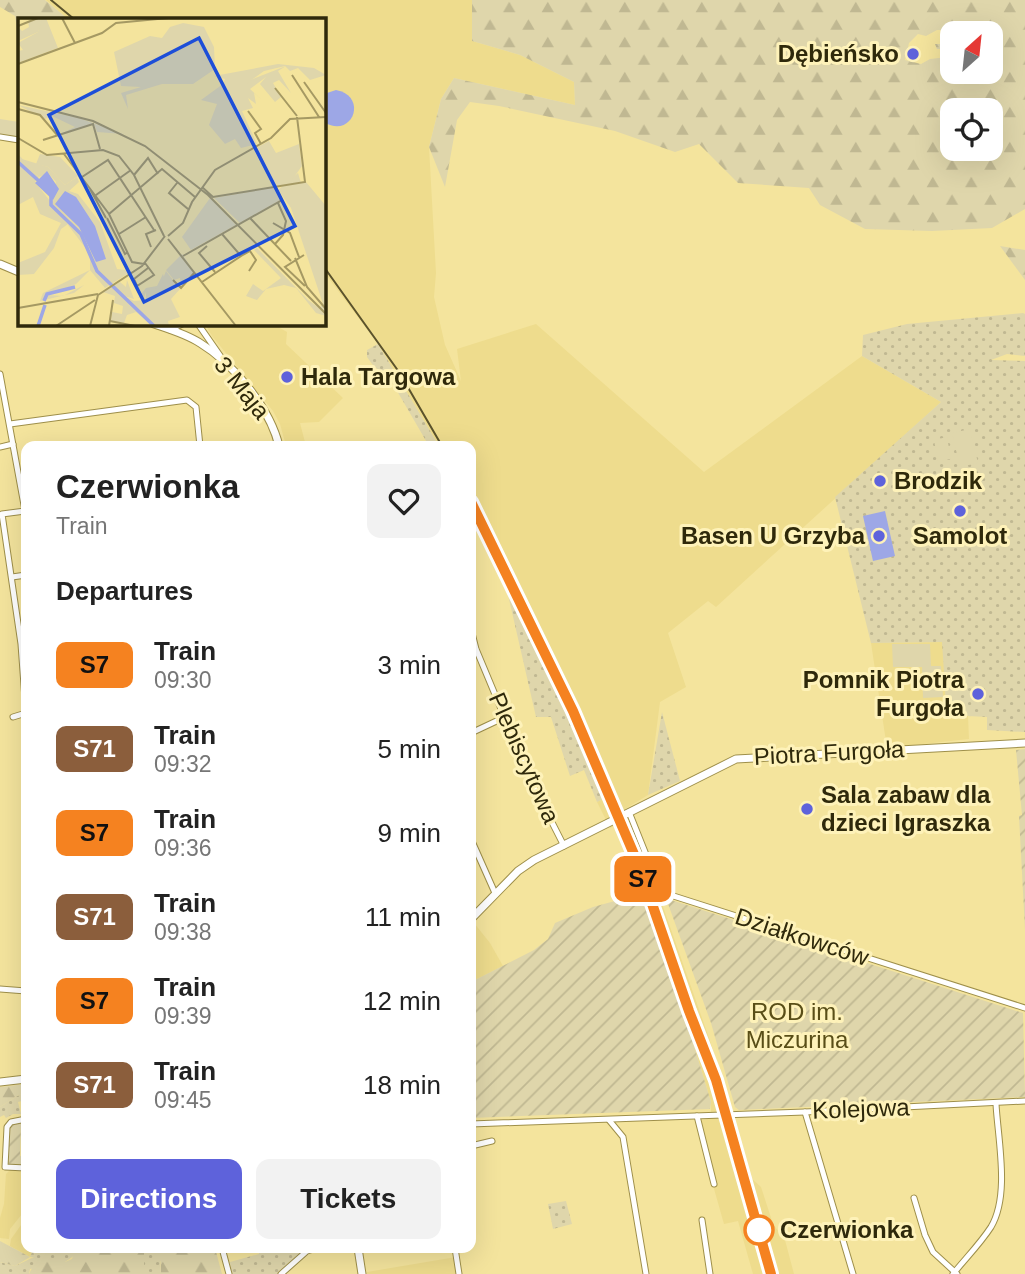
<!DOCTYPE html>
<html lang="en">
<head>
<meta charset="utf-8">
<style>
  :root { --surface:#fff; --page:#f2f2f2; --text:#222; --muted:#767676; --accent:#5e62db }
  body { margin:0; font-family:Helvetica,sans-serif; background:var(--page); color:var(--text); height:100vh; display:flex; flex-direction:column; font-size:26px; white-space:nowrap }
  * { box-sizing:border-box; margin:0 }
  p { font-size:23px; color:var(--muted) }
  .icon { flex:none; width:38px; height:38px; fill:none; stroke:currentColor; stroke-width:2; stroke-linecap:round; stroke-linejoin:round }
  .map { position:relative; flex:1; overflow:hidden }
  .drawer { position:absolute; left:21px; top:441px; width:455px; height:812px; display:flex; flex-direction:column; background:var(--surface); border-radius:14px; box-shadow:0 7px 28px #0002 }
  .drawer>* { flex:none }
  .badge { padding:0 14px; border-radius:10px; font-size:24px; line-height:46px }
  .needle { width:46px; rotate:27deg }
  .controls { position:absolute; left:940px; top:21px; display:grid; gap:14px }
  .controls a { display:grid; place-items:center; width:63px; height:63px; border-radius:14px; background:var(--surface); box-shadow:0 7px 28px #0002; font-size:35px }
  .map>.badge { position:absolute; translate:-50% -50%; box-shadow:0 0 0 4px #fff }
  h2 { padding:0 35px; font-size:26px; line-height:63px }
  .round { display:grid; place-items:center; flex:none; width:74px; height:74px; border-radius:14px; background:var(--page) }
  .headline { display:flex; align-items:center; justify-content:space-between; height:119px; padding:0 35px }
  h1 { font-size:33px; font-weight:600; line-height:52px }
  .primary-button { display:flex; gap:14px; margin-top:auto; padding:14px 35px }
  .primary-button a { flex:1; height:80px; border-radius:14px; background:var(--accent); color:#fff; font-size:28px; font-weight:600; line-height:80px; text-align:center }
  .primary-button a+a { background:var(--page); color:var(--text) }
  ul { padding:0; list-style:none }
  li { display:flex; align-items:center; gap:21px; height:84px; padding:0 35px }
  li div { flex:1 }
  li b { display:block; font-size:26px }
  li em { font-style:normal }
  li .badge { min-width:77px; font-weight:700; text-align:center }
  .map>svg:first-child { display:block }
  .built { fill:#eedc8d }
  .grass { fill:url(#grass-dots) }
  .forest { fill:url(#forest-firs); fill-rule:evenodd }
  .garden { fill:url(#garden-furrows) }
  .pitch { fill:#dfd6ab }
  .water { fill:#9da7e6 }
  .lines { fill:none; stroke-linecap:round; stroke-linejoin:round }
  .street-casing { stroke:#9e8f4a; stroke-width:7 }
  .secondary-casing { stroke:#9e8f4a; stroke-width:9 }
  .street { stroke:#fff; stroke-width:5 }
  .secondary { stroke:#fff; stroke-width:7 }
  .rail { stroke:#5b532c; stroke-width:2 }
  .line-casing { stroke:#fff; stroke-width:16 }
  .line { stroke:#f58220; stroke-width:10 }
  .poi-dot { fill:#5e62db; stroke:#fef2b9; stroke-width:2.5 }
  .stop-dot { fill:#fff; stroke:#f58220; stroke-width:3.5 }
  .labels { text-anchor:middle; stroke-width:6; stroke-linejoin:round; paint-order:stroke }
  .poi-label { font-size:24px; font-weight:bold; fill:#2f290b; stroke:#fef2b9; text-anchor:end }
  .street-label { font-size:24px; fill:#2f290b; stroke:#fef2b9 }
  .park-label { font-size:24px; fill:#594e17; stroke:#fef2b9 }
  .stop-label { font-size:24px; font-weight:bold; fill:#2f290b; stroke:#fef2b9; text-anchor:start }
  .inset-river { fill:none; stroke:#9da7e6; stroke-width:3.5 }
  .inset-road { fill:none; stroke:#a59963; stroke-width:2 }
  .view { fill:#1d4ed8; fill-opacity:0.15; stroke:#1d4ed8; stroke-width:3.5 }
  .inset-edge { fill:none; stroke:#2f290b; stroke-width:3.5 }
</style>
</head>
<body>
<div class="map">
<svg width="1025" height="1274" viewBox="0 0 1025 1274">
  <defs>
    <pattern id="grass-dots" width="8" height="8" patternUnits="userSpaceOnUse" patternTransform="scale(1.75)"><rect width="8" height="8" fill="#dfd6ab"/><path d="M2 2h.1M6 6h.1" fill="none" stroke="#c0b892" stroke-width="1.8" stroke-linecap="round"/></pattern>
    <pattern id="forest-firs" width="22" height="20" patternUnits="userSpaceOnUse" patternTransform="scale(1.75)"><rect width="22" height="20" fill="#dfd6ab"/><path d="M5 1l3.5 6h-7zM16 11l3.5 6h-7z" fill="#c0b892"/></pattern>
    <pattern id="garden-furrows" width="10" height="10" patternUnits="userSpaceOnUse" patternTransform="scale(1.75)"><rect width="10" height="10" fill="#dfd6ab"/><path d="M-1 1l2-2M0 10L10 0M9 11l2-2" fill="none" stroke="#c0b892"/></pattern>
  </defs>
  <rect width="100%" height="100%" fill="#f4e49d"/>
  <g class="built">
    <path d="M46 0H472V41L520 55 574 82 575 105 454 78 441 99 429 147 436 273 434 297 445 345 461 381 457 349 536 324 704 472 862 356 941 402 716 607 708 601 668 633 686 687 660 702 648 795 625 809 660 898 709 1038 732 1108 749 1176 761 1187 773 1224 785 1240 794 1274H753L738 1221 724 1224 695 1122 711 1118V1102L668 960 619 829 615 826 610 828 597 802 605 798 538 644 471 507V446H439L378 344 324 272V19H68Z"/>
    <path d="M205 324H273L287 332 286 344 343 398 319 422 300 423 306 446H286L280 424 273 411 212 336Z"/>
    <path d="M943 642 946 704 968 716 969 739 887 748 871 643Z"/>
    <path d="M474 923 490 943 503 966 471 982V926Z"/>
    <path d="M11 1169 26 1170V1209L10 1229 9 1239 0 1238V1218L4 1204 6 1174Z"/>
    <path d="M24 1221 26 1223V1248H34L30 1257 10 1246 11 1239Z"/>
    <path d="M456 1257 459 1274H367V1272Z"/>
  </g>
  <g class="grass">
    <path d="M1023 313 1025 314V356L1007 354 991 360 1025 361V732L987 730V717L968 716 946 704 942 642 871 643 835 497 941 402 862 356 863 335 907 324Z"/>
    <path d="M378 344 439 446H429L393 384 372 364 367 357V350Z"/>
    <path d="M471 507 538 644 605 798 597 802 584 770 570 776 551 717H536L506 586 471 517Z"/>
    <path d="M662 712 680 781 648 795Z"/>
    <path d="M26 1093V1100L18 1102 21 1114H13L6 1118 4 1115 0 1117V1107L17 1096Z"/>
    <path d="M566 1201 572 1224 553 1229 548 1204Z"/>
    <path d="M36 1248H85L65 1262 30 1269 29 1274H0V1262L15 1266 34 1257Z"/>
    <path d="M142 1248H160L161 1274H144V1249Z"/>
    <path d="M259 1248H342L312 1251 286 1274H231L230 1262 259 1254Z"/>
  </g>
  <g class="forest">
    <path d="M0 0H45L68 19H19V41L15 16 0 7Z"/>
    <path d="M472 0H1025V209L992 228 932 231 865 229 820 205 809 188 738 183 699 144 675 152 615 131 499 106 470 102 457 120 445 187 429 147 441 99 454 78 575 105 574 82 520 55 472 41ZM937 30H947V36L951 38 944 44H935L937 49H946L951 53 948 57 930 59 921 64 905 60 909 43 918 34 926 36ZM952 33H990V72H952ZM952 110H990V149H952Z"/>
    <path d="M0 119 19 122V137L0 134Z"/>
    <path d="M1000 246 1025 250V280Z"/>
    <path d="M26 1084V1093L17 1096 0 1107V1087Z"/>
    <path d="M0 1241 30 1257 34 1248H36L34 1257H30L15 1266 0 1262Z"/>
    <path d="M85 1248 144 1249V1274H29L35 1262 45 1256 65 1262 72 1259 75 1250Z"/>
    <path d="M160 1248H215L222 1274H161V1262L156 1255Z"/>
  </g>
  <g class="garden">
    <path d="M1025 749V930L1019 816 1022 815 1016 750Z"/>
    <path d="M644 893 668 960 711 1102 710 1109 471 1118V982L534 950 548 939 555 923 593 907Z"/>
    <path d="M668 899 1023 1013 1025 1097 739 1110 735 1107 711 1023 667 901Z"/>
    <path d="M26 1120V1126H21L20 1154V1156L26 1157V1166H12L7 1162 8 1128 14 1123Z"/>
  </g>
  <g class="pitch">
    <path d="M970 429 978 463 960 467 952 433Z"/>
    <path d="M947 437 951 459 938 461 934 440Z"/>
    <path d="M892 644H930L931 666H941L943 697 923 698 922 667H893Z"/>
  </g>
  <g class="water">
    <path d="M336 90C369 96 352 140 324 122V94Z"/>
    <path d="M885 511 895 556 873 561 863 516Z"/>
  </g>
  <g class="lines">
    <g class="street-casing">
      <g id="street">
        <path d="M0 137 19 140"/>
        <path d="M198 324 221 357"/>
        <path d="M170 330 182 324"/>
        <path d="M0 374 26 516"/>
        <path d="M10 424 187 400 196 407 200 446"/>
        <path d="M0 447 13 444"/>
        <path d="M25 511 2 514 21 644 26 713"/>
        <path d="M12 577 26 575"/>
        <path d="M471 629 476 649 532 783 564 846"/>
        <path d="M13 717 26 713"/>
        <path d="M471 733 505 717"/>
        <path d="M629 812 661 892 1025 1008"/>
        <path d="M26 824V845"/>
        <path d="M471 839 495 893"/>
        <path d="M0 989 26 991"/>
        <path d="M805 1112 853 1274"/>
        <path d="M697 1116 714 1184"/>
        <path d="M26 1119 11 1122 7 1127 5 1167 26 1168"/>
        <path d="M609 1120 623 1137 646 1274"/>
        <path d="M471 1124 805 1112 1025 1101"/>
        <path d="M471 1146 492 1141"/>
        <path d="M914 1198 925 1235 933 1252 957 1274"/>
        <path d="M702 1220 710 1274"/>
        <path d="M222 1248 229 1274"/>
        <path d="M455 1248 459 1274"/>
        <path d="M281 1274 307 1251 317 1248"/>
        <path d="M953 1274C965 1259 980 1244 991 1227 1010 1195 998 1140 996 1104"/>
      </g>
    </g>
    <g class="secondary-casing">
      <g id="secondary">
        <path d="M0 264 19 272"/>
        <path d="M154 324C169 329 186 334 200 343 233 363 270 408 279 446"/>
        <path d="M471 919 518 871 534 860 736 759 1025 743"/>
        <path d="M0 1082 26 1079"/>
        <path d="M358 1248 362 1274"/>
      </g>
    </g>
    <use href="#street" class="street"/>
    <use href="#secondary" class="secondary"/>
    <g class="rail">
      <path d="M51 0 74 19"/>
      <path d="M324 267 399 372 442 446"/>
      <path d="M471 502C531 621 593 742 639 868 689 1001 728 1137 765 1274"/>
    </g>
  </g>
  <g class="lines">
    <g class="line-casing">
      <path id="line" d="M471 502 573 711 639 866 689 1011 716 1080 771 1274"/>
    </g>
    <use href="#line" class="line"/>
  </g>
  <g class="poi-dot">
    <circle cx="913" cy="54" r="7"/>
    <circle cx="287" cy="377" r="7"/>
    <circle cx="880" cy="481" r="7"/>
    <circle cx="960" cy="511" r="7"/>
    <circle cx="879" cy="536" r="7"/>
    <circle cx="978" cy="694" r="7"/>
    <circle cx="807" cy="809" r="7"/>
  </g>
  <circle class="stop-dot" cx="759" cy="1230" r="14"/>
  <g class="labels">
    <g class="poi-label">
      <text x="899" y="62">Dębieńsko</text>
      <text x="301" y="385" text-anchor="start">Hala Targowa</text>
      <text x="894" y="489" text-anchor="start">Brodzik</text>
      <text x="865" y="544">Basen U Grzyba</text>
      <text x="960" y="544" text-anchor="middle">Samolot</text>
      <text x="964" y="688">Pomnik Piotra<tspan x="964" dy="28">Furgoła</tspan></text>
      <text x="821" y="803" text-anchor="start">Sala zabaw dla<tspan x="821" dy="28">dzieci Igraszka</tspan></text>
    </g>
    <g class="street-label">
      <text transform="translate(242 388) rotate(51)" y="8">3 Maja</text>
      <text transform="translate(829 753) rotate(-3)" y="8">Piotra Furgoła</text>
      <text transform="translate(524 758) rotate(66)" y="8">Plebiscytowa</text>
      <text transform="translate(802 937) rotate(18)" y="8">Działkowców</text>
      <text transform="translate(861 1109) rotate(-2)" y="8">Kolejowa</text>
    </g>
    <g class="park-label">
      <text x="797" y="1020">ROD im.<tspan x="797" dy="28">Miczurina</tspan></text>
    </g>
    <g class="stop-label">
      <text x="780" y="1238">Czerwionka</text>
    </g>
  </g>
  <g transform="translate(18 18)">
    <rect width="308" height="308" fill="#f4e49d"/>
    <path d="M23 0H28L40 30 0 45V33L5 32 0 25 20 14ZM268 48 260 53 273 75 261 62 255 65 263 79 257 84 242 66 248 59 232 71 244 82 236 75 238 86 230 80 235 90 224 93 239 126 223 130 217 121 207 126 191 107 199 86 183 82 205 66H222ZM4 141 30 149 47 167 59 159 61 164 51 173 60 176 82 204 99 251 114 253 87 270 72 252V236L50 207 53 203 31 183 38 164 30 155 21 159ZM164 236 176 254 163 269 162 260 156 262 148 252ZM145 256 152 277 137 271 134 285 145 308H137L125 295 135 308 118 294 109 297 106 305 93 303 94 294 104 296 105 288 96 285 97 278 85 274 102 264 108 269 109 262 116 281 106 278 116 283 128 282V274L126 279 120 280 128 270 139 268Z" fill="#dfd6ab"/>
    <path d="M20 0 24 3 20 14 0 23V9L4 13 11 9 10 4ZM165 5 186 9 196 29 197 51 175 66H144L108 77 110 91 103 75 123 69 103 68 96 34 132 18 144 20 152 9ZM260 46 296 50 308 57 292 62 280 50 272 53 267 48 246 53 228 66H205L207 61 196 58ZM0 87 61 100 105 116 79 114 76 106 40 117 57 109 34 98 27 101ZM0 136 21 159 17 164 32 183 53 204 43 211 36 230 16 256 0 257V245L27 234 43 205 22 196 15 179 0 187ZM280 155 283 165 288 164 308 188V298L298 295 278 270 266 267 248 271 239 282 228 278 235 266 245 273 263 260 236 232 239 230 290 282 301 290 305 286 273 190 260 172ZM72 252 58 266 31 277 45 278 66 267 56 275 22 283 25 275ZM148 253 162 271 153 281 162 299 150 303 151 308H145L130 281 137 271 146 270 152 277 144 263Z" fill="#dfd6ab"/>
    <path d="M251 123 258 135 281 126 284 148 271 166 258 168 236 131ZM257 169 264 181 222 205 196 180ZM192 180 218 207 173 232 164 219Z" fill="#dfd6ab"/>
    <path d="M22 136 42 139 60 158 47 167 30 149 18 146Z" fill="#dfd6ab"/>
    <path d="M29 153 41 171 35 182 17 165ZM47 173 58 179 77 208 88 241 78 244 61 209 37 186Z" fill="#9da7e6"/>
    <path class="inset-river" d="M0 144 22 164M33 178V187L63 216 79 253 136 308M26 283 29 276 57 269M20 308 27 287"/>
    <path class="inset-road" d="M44 0 57 25M0 8 20 0M0 46 84 15 98 5 150 0M274 57 301 99M286 64 308 95M257 70 279 98M0 84 75 103 127 128 190 177 308 296M0 91 22 97 40 118M230 93 243 111 237 115 243 126M0 120 29 137 85 132 101 138 116 157 146 218M25 122 75 106 82 131M46 136 91 196 114 244 126 246M116 157 130 140 140 156M64 159 90 142 136 212M159 165 151 175 170 191M184 169 195 179 287 164 279 99M72 171 88 200M78 177 113 152M91 196 144 151 177 179M89 200 107 236 110 234M232 200 273 243M255 205 272 215 281 239M101 216 128 199M150 218 165 205 174 184 197 152 253 120 272 101 308 99M150 221 218 308M257 226 265 217 268 203 260 185M189 228 181 235 197 254M133 229 128 216 138 212M286 237 267 249 287 268M165 238 264 182 257 168M223 238 232 233 238 242 231 253M277 240 289 269 308 291M127 245 136 257 119 268 116 261 130 250M155 262 163 270 177 254M184 264 223 238 204 216M0 290 80 276M92 303 117 308M38 308 77 282M72 308 80 277 124 248 147 218M91 308 95 282"/>
    <path class="view" d="M181 20 277 208 126 284 31 97Z"/>
    <rect width="308" height="308" class="inset-edge"/>
  </g>
</svg>
<div class="controls">
<a><svg class="needle" viewBox="-14 -14 28 28"><path d="M0-13l5 13h-10z" fill="#e53935"/><path d="M0 13l5-13h-10z" fill="#767676"/></svg></a>
<a><svg class="icon" aria-label="locate" viewBox="0 0 24 24"><circle cx="12" cy="12" r="6"/><path d="M12 2v4M12 18v4M2 12h4M18 12h4"/></svg></a>
</div>
<b class="badge" style="left:643px;top:879px;background:#f58220;color:#111">S7</b>
<section class="drawer">
<div class="headline"><div><h1>Czerwionka</h1><p>Train</p></div><a class="round"><svg class="icon" aria-label="heart" viewBox="0 0 24 24"><path d="M12 20l-8-8c-3-5 5-10 8-4 3-6 11-1 8 4z"/></svg></a></div>
<h2>Departures</h2>
<ul>
<li><span class="badge" style="background:#f58220;color:#111">S7</span><div><b>Train</b><p>09:30</p></div><em>3 min</em></li>
<li><span class="badge" style="background:#8b5e3c;color:#fff">S71</span><div><b>Train</b><p>09:32</p></div><em>5 min</em></li>
<li><span class="badge" style="background:#f58220;color:#111">S7</span><div><b>Train</b><p>09:36</p></div><em>9 min</em></li>
<li><span class="badge" style="background:#8b5e3c;color:#fff">S71</span><div><b>Train</b><p>09:38</p></div><em>11 min</em></li>
<li><span class="badge" style="background:#f58220;color:#111">S7</span><div><b>Train</b><p>09:39</p></div><em>12 min</em></li>
<li><span class="badge" style="background:#8b5e3c;color:#fff">S71</span><div><b>Train</b><p>09:45</p></div><em>18 min</em></li>
</ul>
<div class="primary-button"><a>Directions</a><a>Tickets</a></div>
</section>
</div>
</body>
</html>
